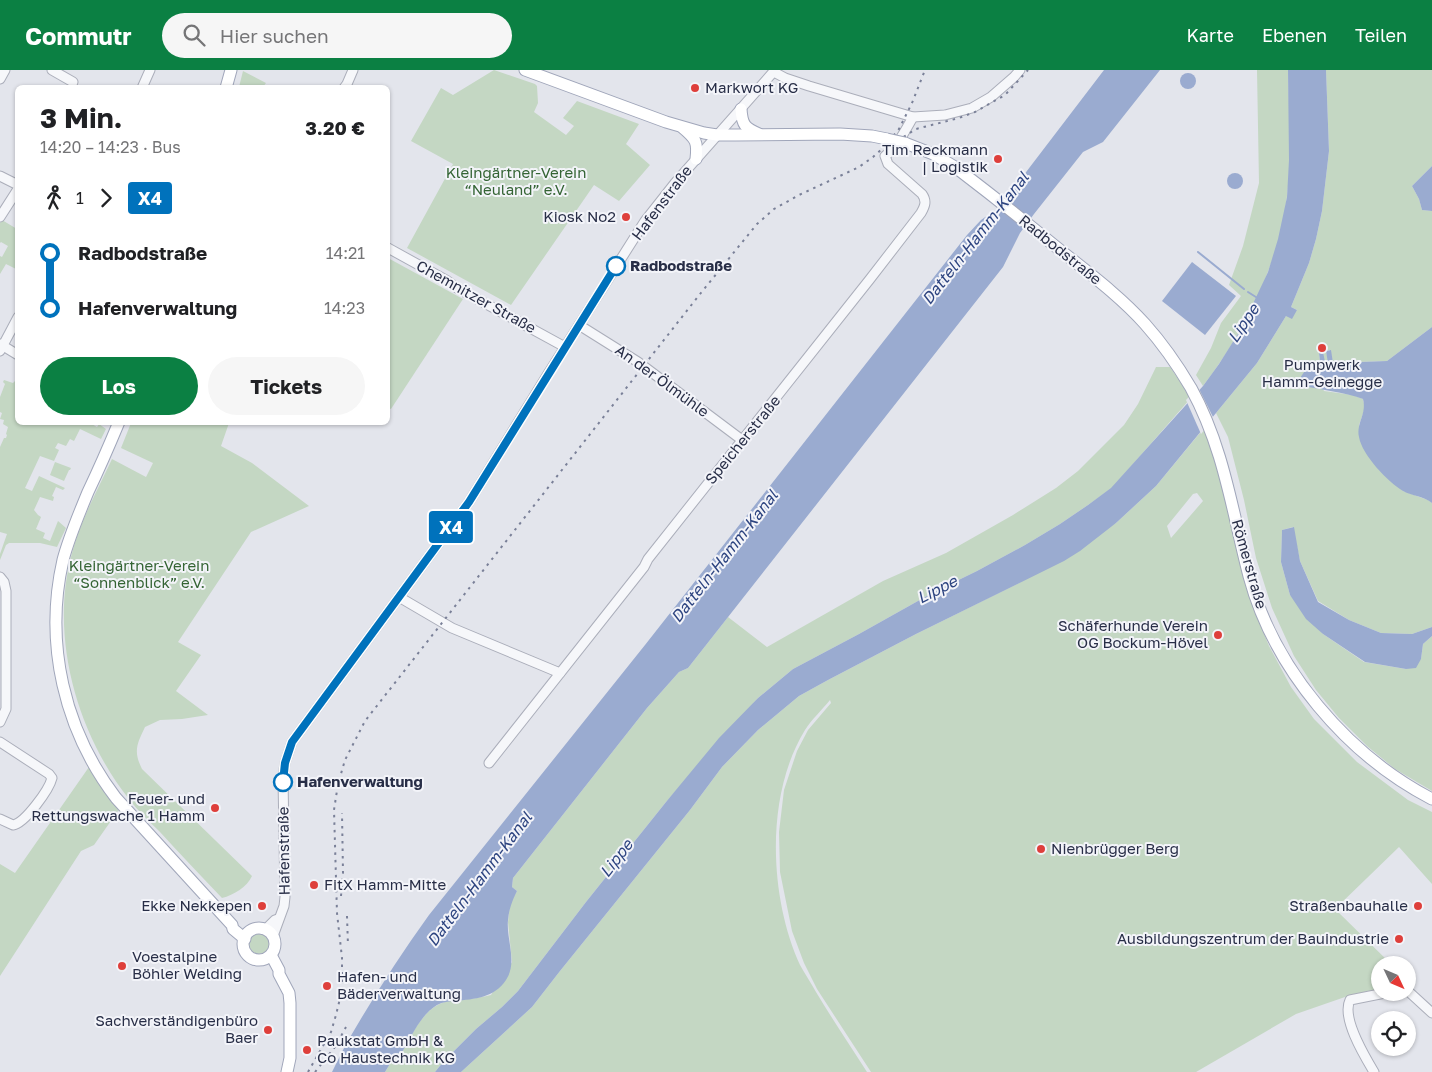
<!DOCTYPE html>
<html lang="de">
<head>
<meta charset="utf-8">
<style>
  :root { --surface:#fff; --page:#f6f6f6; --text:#202124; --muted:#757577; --accent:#0b8043 }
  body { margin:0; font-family:"Golos Text",sans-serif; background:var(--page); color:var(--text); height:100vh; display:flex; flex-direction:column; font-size:19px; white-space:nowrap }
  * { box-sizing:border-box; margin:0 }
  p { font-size:16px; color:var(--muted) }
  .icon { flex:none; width:28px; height:28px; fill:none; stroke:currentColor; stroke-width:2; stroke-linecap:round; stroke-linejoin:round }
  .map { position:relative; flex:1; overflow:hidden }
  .drawer { position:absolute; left:15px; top:15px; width:375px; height:340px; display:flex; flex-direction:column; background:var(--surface); border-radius:8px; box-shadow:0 1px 4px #0004 }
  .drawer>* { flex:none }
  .badge { padding:0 10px; border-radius:4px; font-size:18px; line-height:32px }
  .needle { width:32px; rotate:134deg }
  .controls { position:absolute; left:1371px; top:886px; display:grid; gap:10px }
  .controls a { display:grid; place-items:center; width:45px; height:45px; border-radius:50%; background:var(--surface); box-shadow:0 1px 4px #0004; font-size:25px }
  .map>.badge { position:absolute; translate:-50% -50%; box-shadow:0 0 0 2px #fff }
  .legs { display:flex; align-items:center; gap:8px; height:55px; padding:0 25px; font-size:16px }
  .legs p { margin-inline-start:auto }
  .summary { display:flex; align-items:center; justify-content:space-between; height:85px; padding:0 25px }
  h1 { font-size:28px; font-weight:700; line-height:38px }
  .primary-button { display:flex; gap:10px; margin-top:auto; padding:10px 25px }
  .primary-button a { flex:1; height:58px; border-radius:30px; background:var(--accent); color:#fff; font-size:20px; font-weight:700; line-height:58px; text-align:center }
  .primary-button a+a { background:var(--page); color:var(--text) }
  ul { padding:0 25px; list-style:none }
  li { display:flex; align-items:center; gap:18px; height:55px; font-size:19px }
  li i { display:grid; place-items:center; width:8px; height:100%; margin:0 6px; background:currentColor }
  li i::after { content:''; width:12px; height:12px; margin:-6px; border:4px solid; border-radius:50%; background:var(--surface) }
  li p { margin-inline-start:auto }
  li:first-child i { background:linear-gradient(#0000 50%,currentColor 0) }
  li:last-child i { background:linear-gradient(currentColor 50%,#0000 0) }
  header { display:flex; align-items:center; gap:30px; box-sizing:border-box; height:70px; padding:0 25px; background:var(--accent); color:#fff }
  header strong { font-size:24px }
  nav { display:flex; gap:28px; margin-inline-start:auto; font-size:18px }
  .search { width:350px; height:45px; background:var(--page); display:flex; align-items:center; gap:12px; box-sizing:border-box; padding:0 18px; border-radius:28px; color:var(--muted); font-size:19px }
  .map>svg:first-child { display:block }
  .green { fill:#c4d7c3; fill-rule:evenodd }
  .water { fill:#9aabd0 }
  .pier { fill:#e3e5ec }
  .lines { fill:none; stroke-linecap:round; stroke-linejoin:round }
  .stream { stroke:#9aabd0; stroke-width:2 }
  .minor-casing { stroke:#abaeba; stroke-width:11 }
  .major-casing { stroke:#a0a6ba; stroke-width:13 }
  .minor { stroke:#f6f7fa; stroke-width:9 }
  .major { stroke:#fff; stroke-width:11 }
  .rail { stroke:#7a8098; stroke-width:2; stroke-dasharray:2.5 5; stroke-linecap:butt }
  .major-bridge-casing { stroke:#a0a6ba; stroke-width:13; stroke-linecap:butt }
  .major-bridge { stroke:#fff; stroke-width:11 }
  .line-1-casing { stroke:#fff; stroke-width:11 }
  .line-1 { stroke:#0072bc; stroke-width:8 }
  .poi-dot { fill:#de3f3b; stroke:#f3f4f9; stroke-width:2 }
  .stop-1-dot { fill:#fff; stroke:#0072bc; stroke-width:2.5 }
  .labels { text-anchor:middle; stroke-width:4; stroke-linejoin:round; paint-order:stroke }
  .poi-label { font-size:15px; fill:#282e47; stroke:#f3f4f9; text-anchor:end }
  .park-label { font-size:15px; fill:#346434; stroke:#f3f4f9 }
  .street-label { font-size:15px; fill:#282e47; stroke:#f3f4f9 }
  .stop-label { font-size:15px; font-weight:bold; fill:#282e47; stroke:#f3f4f9; text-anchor:start }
  .water-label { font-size:16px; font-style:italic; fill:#2d4480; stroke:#f3f4f9 }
</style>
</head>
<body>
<header>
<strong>Commutr</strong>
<div class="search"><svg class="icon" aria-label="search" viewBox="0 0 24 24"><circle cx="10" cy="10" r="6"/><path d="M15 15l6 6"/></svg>Hier suchen</div>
<nav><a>Karte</a><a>Ebenen</a><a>Teilen</a></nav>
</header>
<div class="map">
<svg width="1432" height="1002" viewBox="0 0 1432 1002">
  <rect width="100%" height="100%" fill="#e3e5ec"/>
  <g class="green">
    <path d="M494 0 535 14 537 16 538 33 534 42 566 65 574 56 563 48 577 31 639 54 626 74 650 95 619 131 594 115 511 235 407 178 453 94 411 71 441 18 453 25Z"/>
    <path d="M1257 0H1288C1289 42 1292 84 1287 126 1279 195 1245 261 1203 316L1196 305 1211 278 1221 253 1241 226 1229 215 1243 176 1259 113Z"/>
    <path d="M1326 0H1432V96L1412 116 1419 129 1422 140 1432 141V257L1387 291 1333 293 1330 280 1326 281 1329 293H1325L1319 283 1320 291 1311 294 1324 321 1353 325 1363 329 1365 338 1359 355 1403 421 1428 430 1432 433V557L1412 564 1381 563 1349 550 1318 531 1300 491 1293 457 1282 460 1281 492 1290 525 1323 564 1364 592 1406 599 1421 589 1423 574 1432 566V721L1395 699 1367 676 1339 648 1316 620 1294 586 1272 538 1256 488 1244 430 1228 367 1216 343 1257 293 1286 246 1297 240 1291 237 1309 193 1316 169 1322 141 1329 81Z"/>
    <path d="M243 1 266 13 263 17H239Z"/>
    <path d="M2 150 17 159 18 200 6 194 0 204V186L2 187 8 176 1 172 0 173V153Z"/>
    <path d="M388 188 463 229 391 339 388 338Z"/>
    <path d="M1156 297H1170L1183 316 1190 329 1112 418 1088 435 1060 454 1025 475 977 501 934 522 859 564 793 599 758 628 666 732 586 832 518 921 502 937 476 959 443 992 435 1002H385L396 984 399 983 401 984C412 965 424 935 449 931 463 929 477 929 491 925L512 892 508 852 510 834 517 821 512 817 513 808 647 638 679 602 688 598 728 547 767 577 883 511 946 483 1013 445 1056 418 1078 401 1124 355 1138 334Z"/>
    <path d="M4 310 13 313 15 311 17 312 18 352 90 353 97 357 99 354 106 359 101 369 80 359 74 371 70 369 66 376 58 373 55 378 59 380 54 391 40 386 25 418 32 421 39 406 65 418 63 420 56 417 52 426 54 427 53 431 40 427 34 440 38 445 41 447 36 459 45 463 43 468 50 471 58 451 66 458 57 477 40 473H9L6 475 0 490V484L7 464 0 462V377L4 368H6L7 365 6 364 8 357 3 354 4 350 0 349 2 343 0 342V327L5 314 3 312Z"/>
    <path d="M131 353H229L221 376 252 393 309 436 251 462 178 572 201 585 176 621 208 645 182 649 160 650 145 657C137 674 133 681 142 699L252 806C247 817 234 825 222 828 201 806 180 784 160 762 149 751 138 741 129 729 77 664 50 568 71 487 79 453 97 421 112 389L146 407 153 393 121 378Z"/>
    <path d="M1204 358 1223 415 1243 505 1251 531 1269 576 1291 617 1314 649 1357 692 1408 730 1432 742V814L1399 777 1335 839 1392 895H1380V920L1345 927 1296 944 1196 1002H871L817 919 804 893 792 861 780 802 779 762 784 720 797 681 808 660 831 633 830 630C822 640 812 649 805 660 765 725 769 827 800 895 805 904 811 913 816 922 832 949 850 975 867 1002H461L532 937 560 901 690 740 722 697 758 660 799 626 828 610 916 564 1019 513 1116 453 1156 416ZM1197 423 1203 431 1171 468 1167 456 1193 424Z"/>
    <path d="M55 392 71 398 70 400H69L64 411 50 405Z"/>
    <path d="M89 697 120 738 94 775 81 781 0 906V794L15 803Z"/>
    <circle cx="259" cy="874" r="10"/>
  </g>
  <g class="water">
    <path d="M1104 0H1160L1103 72 1083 82 1034 144 1020 163 1003 197 688 598 679 602 647 638 513 808 512 817 517 821C512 831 509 839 508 850 506 870 518 892 506 910 494 928 475 929 455 931 449 931 443 932 437 935 420 945 411 968 401 984L399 983 396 984 385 1002H332L347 972 350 971 349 969C374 926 400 885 429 845L645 575 967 165 981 150 1006 133 1007 127Z"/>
    <path d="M1288 0H1326L1329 81 1322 141 1316 169 1309 193 1291 237 1297 240 1292 249 1286 246 1257 293 1216 343 1156 416 1116 453 1080 481 1064 491 916 564 828 610 799 626 758 660 722 697 690 740 560 901 532 937 461 1002H435L443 992 476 959 502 937 518 921 586 832 666 732 719 668 758 628 793 599 859 564 934 522 977 501 1025 475 1060 454 1088 435 1111 418 1203 316 1219 294 1241 259 1268 202 1278 169 1287 127 1289 90Z"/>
    <circle cx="1188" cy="11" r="8"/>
    <path d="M1432 96V141L1422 140 1419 129 1412 116Z"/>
    <circle cx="1235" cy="111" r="8"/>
    <path d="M1192 192 1236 226 1205 265 1162 231Z"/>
    <path d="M1432 257V433C1424 426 1412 426 1403 421 1388 412 1362 385 1359 367 1356 353 1367 344 1363 329 1344 322 1320 320 1300 315L1299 310C1305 300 1308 295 1320 291L1319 283 1323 282 1325 292 1328 293 1326 281 1331 280 1333 293 1387 291Z"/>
    <path d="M1294 457 1300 491 1318 532 1349 550 1381 563 1412 564 1432 557V566L1423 574 1421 589 1416 598 1406 599 1365 592 1323 564 1306 549 1290 525 1281 492 1282 460Z"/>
  </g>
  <path class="pier" d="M1198 317 1214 349 1201 364 1186 330Z"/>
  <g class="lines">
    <g class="stream">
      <path d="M1198 182 1244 219"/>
      <path d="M1248 222 1259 229"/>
    </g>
    <g class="minor-casing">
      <g id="minor">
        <path d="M52 0 73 12"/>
        <path d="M774 2 785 8 809 16 913 47 945 45 972 38 991 27 1014 7 1020 0"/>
        <path d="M0 9 5 0"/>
        <path d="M142 18 150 0"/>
        <path d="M344 18 347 14 353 0"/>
        <path d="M0 106 18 115"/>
        <path d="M0 147 18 119"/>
        <path d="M388 178 446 210 457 218 565 277"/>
        <path d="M579 255 638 292 742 370"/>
        <path d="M0 274 18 285"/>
        <path d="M0 281 18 247"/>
        <path d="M0 507 4 512 6 521V639L0 652"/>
        <path d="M399 527 452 558 560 603"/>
        <path d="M0 672 49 704 52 708C49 720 25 753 13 755L0 749"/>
        <path d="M489 693 644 497 648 489 870 209 921 143C925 136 927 131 922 124L888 94 885 86C897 77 905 61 913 47"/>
        <path d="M265 860 275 850 278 849"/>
        <path d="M273 866 284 836 285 827 283 708 285 693 292 672 469 432 548 304 645 151 675 113 775 0"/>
        <path d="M1408 921 1432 943"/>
        <path d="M1374 1002C1365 987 1341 948 1350 930L1390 922"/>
      </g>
    </g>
    <g class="major-casing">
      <g id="major">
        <path d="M525 0 666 52 704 63 717 65H736L840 64 872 66 887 69"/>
        <path d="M226 18 231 0"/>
        <path d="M741 39C742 55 745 58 759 64"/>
        <path d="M683 58C696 69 698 72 696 89"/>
        <path d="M905 73 933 84 955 97C989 123 1022 149 1055 176 1086 201 1119 225 1145 254 1162 273 1178 296 1191 318 1224 378 1232 441 1249 506 1274 599 1347 685 1432 729"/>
        <path d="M119 352C109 376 99 399 88 422 79 444 69 467 63 490 44 573 64 660 116 728L232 855 233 859 245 869"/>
        <circle cx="259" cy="874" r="16"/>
        <path d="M271 885 279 900V904L289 923 290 933V988L287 1002"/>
      </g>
    </g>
    <use href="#minor" class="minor"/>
    <use href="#major" class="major"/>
    <g class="rail">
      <path d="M891 75 916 59 959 48 975 42 1005 25 1028 0"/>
      <path d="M341 826 343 803 342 743"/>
      <path d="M347 846 348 876"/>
      <path d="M308 1002 331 962 336 945 342 920V888L337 843 334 740 338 714 345 690 365 651 700 224 757 154 774 139 799 125 842 105 859 97 873 87 884 77 899 59 912 33 925 0"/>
      <path d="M315 1002 335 977 346 957"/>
    </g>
    <g class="major-bridge-casing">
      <path id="major-bridge" d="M887 69 905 73"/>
    </g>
    <use href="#major-bridge" class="major-bridge"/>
  </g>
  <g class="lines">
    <g class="line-1-casing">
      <path id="line-1" d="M283 712 285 693 292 672 469 432 616 196"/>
    </g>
    <use href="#line-1" class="line-1"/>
  </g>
  <g class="poi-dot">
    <circle cx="695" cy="18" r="5"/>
    <circle cx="998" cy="89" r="5"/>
    <circle cx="626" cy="147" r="5"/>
    <circle cx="1322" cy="278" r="5"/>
    <circle cx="1218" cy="565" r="5"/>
    <circle cx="215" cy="738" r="5"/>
    <circle cx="1041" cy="779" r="5"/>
    <circle cx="314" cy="815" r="5"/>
    <circle cx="262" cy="836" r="5"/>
    <circle cx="1418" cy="836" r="5"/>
    <circle cx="1399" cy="869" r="5"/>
    <circle cx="122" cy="896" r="5"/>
    <circle cx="327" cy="916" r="5"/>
    <circle cx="268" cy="960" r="5"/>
    <circle cx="307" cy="980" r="5"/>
  </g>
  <g class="stop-1-dot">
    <circle cx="616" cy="196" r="9"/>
    <circle cx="283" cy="712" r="9"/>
  </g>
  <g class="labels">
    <g class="poi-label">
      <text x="705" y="23" text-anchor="start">Markwort KG</text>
      <text x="988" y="85">Tim Reckmann<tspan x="988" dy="17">| Logistik</tspan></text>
      <text x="616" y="152">Kiosk No2</text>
      <text x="1322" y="300" text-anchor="middle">Pumpwerk<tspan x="1322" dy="17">Hamm-Geinegge</tspan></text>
      <text x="1208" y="561">Schäferhunde Verein<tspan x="1208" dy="17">OG Bockum-Hövel</tspan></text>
      <text x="205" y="734">Feuer- und<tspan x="205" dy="17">Rettungswache 1 Hamm</tspan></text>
      <text x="1051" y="784" text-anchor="start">Nienbrügger Berg</text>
      <text x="324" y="820" text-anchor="start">FitX Hamm-Mitte</text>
      <text x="252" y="841">Ekke Nekkepen</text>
      <text x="1408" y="841">Straßenbauhalle</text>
      <text x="1389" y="874">Ausbildungszentrum der Bauindustrie</text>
      <text x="132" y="892" text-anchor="start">Voestalpine<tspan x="132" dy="17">Böhler Welding</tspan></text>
      <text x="337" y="912" text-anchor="start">Hafen- und<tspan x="337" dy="17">Bäderverwaltung</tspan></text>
      <text x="258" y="956">Sachverständigenbüro<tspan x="258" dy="17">Baer</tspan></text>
      <text x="317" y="976" text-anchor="start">Paukstat GmbH &amp;<tspan x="317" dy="17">Co Haustechnik KG</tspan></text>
    </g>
    <g class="park-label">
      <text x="516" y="108">Kleingärtner-Verein<tspan x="516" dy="17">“Neuland” e.V.</tspan></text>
      <text x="139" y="501">Kleingärtner-Verein<tspan x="139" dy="17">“Sonnenblick” e.V.</tspan></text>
    </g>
    <g class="street-label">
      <text transform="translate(662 133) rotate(-53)" y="5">Hafenstraße</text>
      <text transform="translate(1060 180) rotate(39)" y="5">Radbodstraße</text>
      <text transform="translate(476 227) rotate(29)" y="5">Chemnitzer Straße</text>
      <text transform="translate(662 311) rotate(36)" y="5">An der Ölmühle</text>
      <text transform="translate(743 370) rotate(-51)" y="5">Speicherstraße</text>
      <text transform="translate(1249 494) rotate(74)" y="5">Römerstraße</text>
      <text transform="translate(284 781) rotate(-91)" y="5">Hafenstraße</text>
    </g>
    <g class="stop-label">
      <text x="630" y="201">Radbodstraße</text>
      <text x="297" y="717">Hafenverwaltung</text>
    </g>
    <g class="water-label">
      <text transform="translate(975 168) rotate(-52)" y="6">Datteln-Hamm-Kanal</text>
      <text transform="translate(1243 253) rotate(-56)" y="6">Lippe</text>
      <text transform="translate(724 486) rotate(-52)" y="6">Datteln-Hamm-Kanal</text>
      <text transform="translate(937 519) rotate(-27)" y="6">Lippe</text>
      <text transform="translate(616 788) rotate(-52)" y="6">Lippe</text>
      <text transform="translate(479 809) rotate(-53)" y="6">Datteln-Hamm-Kanal</text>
    </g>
  </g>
</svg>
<div class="controls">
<a><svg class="needle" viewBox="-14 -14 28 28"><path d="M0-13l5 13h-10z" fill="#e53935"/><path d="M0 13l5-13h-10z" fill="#757577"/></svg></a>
<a><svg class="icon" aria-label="locate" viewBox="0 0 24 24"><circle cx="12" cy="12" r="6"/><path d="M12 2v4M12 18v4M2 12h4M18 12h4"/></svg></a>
</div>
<b class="badge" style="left:451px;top:457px;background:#0072bc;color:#fff">X4</b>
<section class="drawer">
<div class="summary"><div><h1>3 Min.</h1><p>14:20 – 14:23 · Bus</p></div><b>3.20 €</b></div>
<div class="legs"><svg class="icon" aria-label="walk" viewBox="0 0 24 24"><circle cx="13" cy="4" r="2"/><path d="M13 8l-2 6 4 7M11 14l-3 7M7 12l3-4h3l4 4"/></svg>1<svg class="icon" aria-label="forward" viewBox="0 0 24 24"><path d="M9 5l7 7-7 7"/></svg><b class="badge" style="background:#0072bc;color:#fff">X4</b></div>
<ul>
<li><i style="color:#0072bc"></i><b>Radbodstraße</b><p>14:21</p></li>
<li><i style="color:#0072bc"></i><b>Hafenverwaltung</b><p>14:23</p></li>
</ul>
<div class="primary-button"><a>Los</a><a>Tickets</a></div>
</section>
</div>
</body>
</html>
